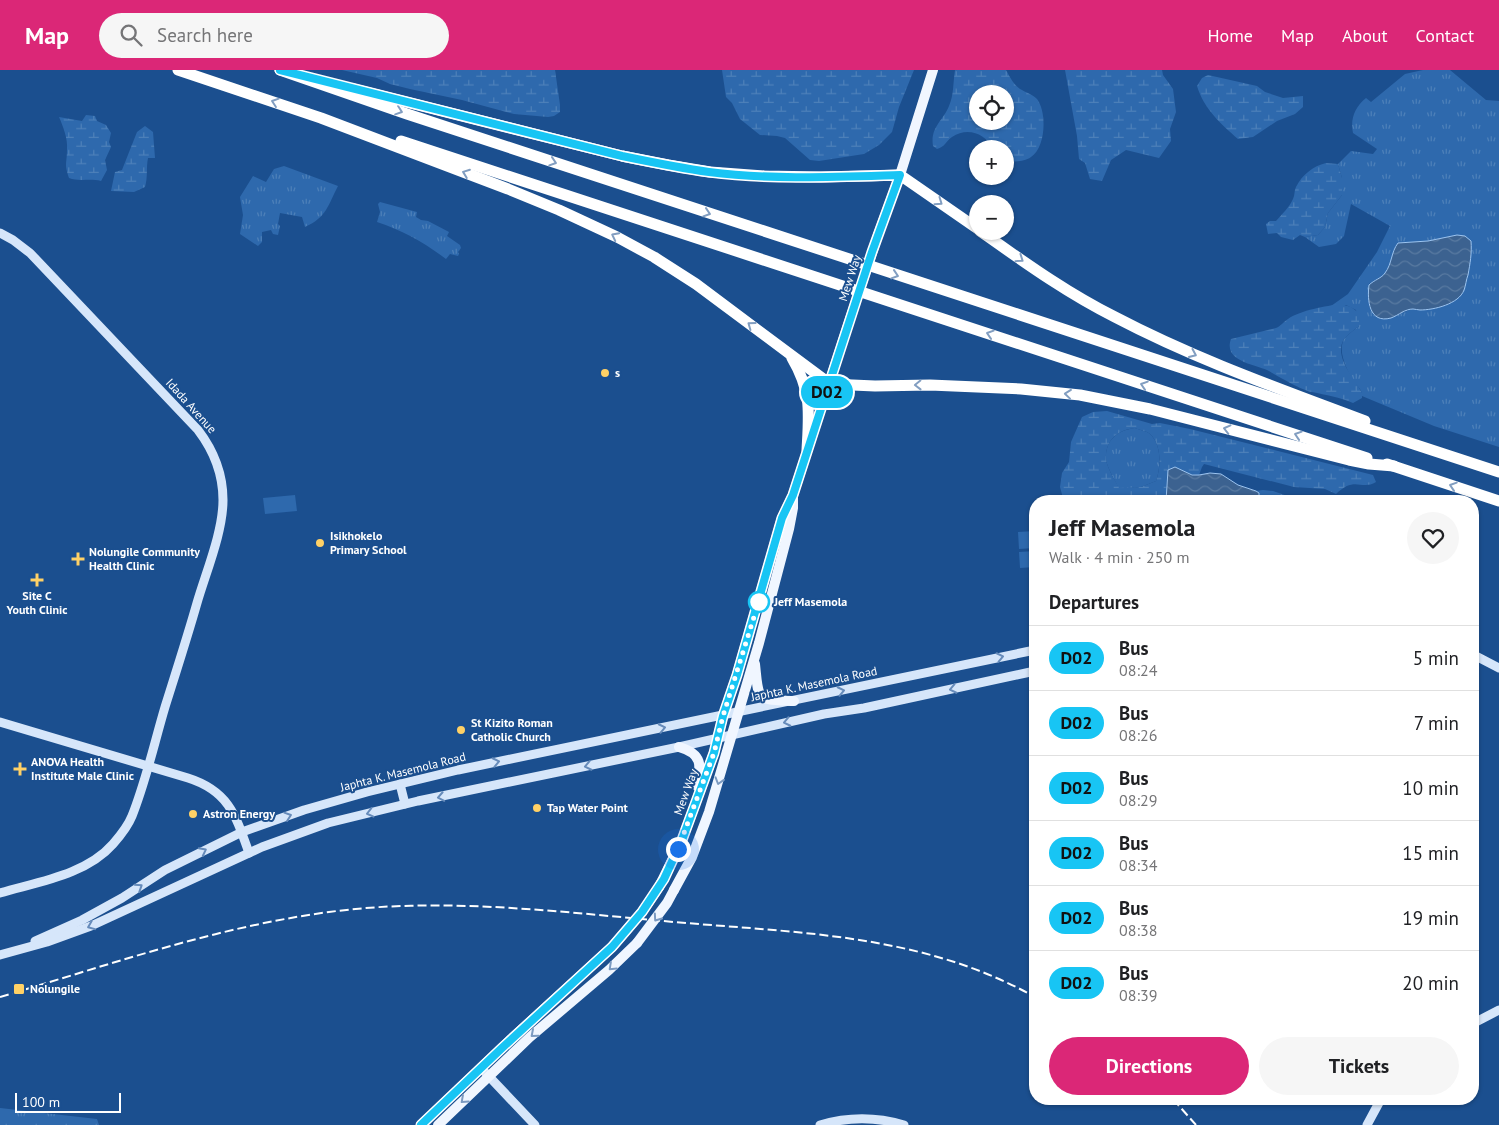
<!DOCTYPE html>
<html lang="en">
<head>
<meta charset="utf-8">
<style>
  :root { --surface:#fff; --page:#f6f6f6; --text:#202124; --muted:#757577; --line:#e0e0e0; --accent:#db2777 }
  body { margin:0; font-family:"PT Sans",sans-serif; background:var(--page); color:var(--text); height:100vh; display:flex; flex-direction:column; font-size:19px; white-space:nowrap }
  * { box-sizing:border-box; margin:0 }
  p { font-size:16px; color:var(--muted) }
  .icon { flex:none; width:28px; height:28px; fill:none; stroke:currentColor; stroke-width:2; stroke-linecap:round; stroke-linejoin:round }
  .map { position:relative; flex:1; overflow:hidden }
  .side { position:absolute; left:1029px; top:425px; width:450px; height:610px; display:flex; flex-direction:column; background:var(--surface); border-radius:20px; box-shadow:0 1px 4px #0004 }
  .side>* { flex:none }
  .badge { padding:0 10px; border-radius:16px; font-size:18px; line-height:32px }
  .fabs { position:absolute; left:969px; top:15px; display:grid; gap:10px }
  .fabs a { display:grid; place-items:center; width:45px; height:45px; border-radius:50%; background:var(--surface); box-shadow:0 1px 4px #0004; font-size:25px }
  .scale { position:absolute; left:15px; bottom:12px; width:106px; box-sizing:border-box; padding-left:5px; border:2px solid #fff; border-top:0; font-size:14px; line-height:18px; white-space:nowrap; color:#fff; -webkit-text-stroke:4px #1b4f8f; paint-order:stroke }
  .you { position:absolute; width:25px; height:25px; margin:-12px; border:4px solid #fff; border-radius:50%; background:#1a73e8; box-shadow:0 0 0 8px #1a73e833 }
  .map>.badge { position:absolute; translate:-50% -50%; box-shadow:0 0 0 2px #fff }
  h2 { padding:0 20px; font-size:19px; line-height:45px }
  .round { display:grid; place-items:center; flex:none; width:52px; height:52px; border-radius:26px; background:var(--page) }
  .head { display:flex; align-items:center; justify-content:space-between; height:85px; padding:0 20px }
  h1 { font-size:24px; font-weight:800; line-height:38px }
  .cta { display:flex; gap:10px; margin-top:auto; padding:10px 20px }
  .cta a { flex:1; height:58px; border-radius:30px; background:var(--accent); color:#fff; font-size:20px; font-weight:800; line-height:58px; text-align:center }
  .cta a+a { background:var(--page); color:var(--text) }
  ul { padding:0; list-style:none }
  li { display:flex; align-items:center; gap:15px; height:65px; padding:0 20px; border-top:1px solid var(--line) }
  li div { flex:1 }
  li b { display:block; font-size:19px }
  li em { font-style:normal }
  li .badge { min-width:55px; font-weight:700; text-align:center }
  header { display:flex; align-items:center; gap:30px; box-sizing:border-box; height:70px; padding:0 25px; background:var(--accent); color:#fff }
  header strong { font-size:24px }
  nav { display:flex; gap:28px; margin-inline-start:auto; font-size:18px }
  .search { width:350px; height:45px; background:var(--page); display:flex; align-items:center; gap:12px; box-sizing:border-box; padding:0 18px; border-radius:28px; color:var(--muted); font-size:19px }
  .map>svg:first-child { display:block }
  .grass { fill:url(#grass-tufts); fill-rule:evenodd }
  .wetland { fill:url(#wetland-marsh); fill-rule:evenodd }
  .pitch { fill:#2e69ad }
  .water { fill:url(#water-waves); stroke:#9cc4f0 }
  .lines { fill:none; stroke-linecap:round; stroke-linejoin:round }
  .secondary { stroke:#d6e6fa; stroke-width:9 }
  .primary { stroke:#f0f6ff; stroke-width:10 }
  .highway { stroke:#fff; stroke-width:11 }
  .rail { stroke:#fff; stroke-width:2; stroke-dasharray:9 4; stroke-linecap:butt }
  .primary-bridge { stroke:#f0f6ff; stroke-width:10 }
  .oneway { stroke:#829ec1 }
  .oneway2 { stroke:#668bba }
  .oneway3 { stroke:#7b9ac1 }
  .line-casing { stroke:#fff; stroke-width:11 }
  .line { stroke:#18c5f4; stroke-width:8 }
  .walk { stroke:#fff; stroke-width:5; stroke-dasharray:0 9 }
  .poi-dot { fill:#ffd166; stroke:#1b4f8f; stroke-width:2 }
  .stop-dot { fill:#fff; stroke:#18c5f4; stroke-width:2.5 }
  .labels { text-anchor:middle; stroke-width:4; stroke-linejoin:round; paint-order:stroke }
  .street-label { font-size:12px; fill:#fff; stroke:#1b4f8f }
  .poi-label { font-size:12px; font-weight:bold; fill:#fff; stroke:#1b4f8f; text-anchor:start }
  .stop-label { font-size:12px; font-weight:bold; fill:#fff; stroke:#1b4f8f; text-anchor:start }
</style>
</head>
<body>
<header>
<strong>Map</strong>
<div class="search"><svg class="icon" aria-label="search" viewBox="0 0 24 24"><circle cx="10" cy="10" r="6"/><path d="M15 15l6 6"/></svg>Search here</div>
<nav><a>Home</a><a>Map</a><a>About</a><a>Contact</a></nav>
</header>
<div class="map">
<svg width="1499" height="1055" viewBox="0 0 1499 1055">
  <defs>
    <pattern id="grass-tufts" width="24" height="20" patternUnits="userSpaceOnUse" patternTransform="scale(1.25)"><rect width="24" height="20" fill="#2e69ad"/><path d="M3 7l-1-3M5 7V3M7 7l1-3M15 17l-1-3M17 17v-4M19 17l1-3" fill="none" stroke="#4d80b9"/></pattern>
    <pattern id="wetland-marsh" width="20" height="14" patternUnits="userSpaceOnUse" patternTransform="scale(1.25)"><rect width="20" height="14" fill="#2e69ad"/><path d="M1 5h8M5 5V1M11 12h8M15 12V8" fill="none" stroke="#4d80b9"/></pattern>
    <pattern id="water-waves" width="16" height="10" patternUnits="userSpaceOnUse" patternTransform="scale(1.25)"><rect width="16" height="10" fill="#3c6290"/><path d="M0 5q4-4 8 0t8 0" fill="none" stroke="#597aa1"/></pattern>
  </defs>
  <rect width="100%" height="100%" fill="#1b4f8f"/>
  <g class="grass">
    <path d="M1423 0H1450L1486 30 1499 31V377L1434 356 1362 326C1362 320 1359 318 1355 313 1348 303 1337 282 1344 269 1348 264 1354 260 1359 256L1356 240 1346 235 1331 236 1348 224 1377 182 1390 156 1351 134 1344 166 1336 174 1319 177 1305 167 1318 165 1325 157 1328 143 1342 125V108L1338 94 1351 81 1373 84 1377 79 1353 63C1350 49 1355 37 1366 28L1371 32 1405 4ZM1457 165 1420 240 1412 239 1393 247 1369 237V214C1374 210 1382 208 1385 203 1392 194 1391 182 1398 173L1428 171Z"/>
    <path d="M284 96 338 116C328 135 327 147 305 157L302 147 280 143 278 154 280 156 278 165 273 164 271 160 262 162V172L258 176 240 164 243 145 240 127 253 106 266 112 274 99Z"/>
    <path d="M380 132 417 142 416 147 421 150 428 151 449 162 447 166 460 175 461 178 458 182 459 184 458 186 450 184 446 189C425 173 402 160 377 152L380 142 378 134Z"/>
    <path d="M1135 358C1139 360 1147 361 1150 364 1162 375 1161 398 1156 411L1141 417 1119 419C1115 410 1107 398 1106 389 1105 370 1118 360 1135 358Z"/>
    <path d="M0 1038 97 1049 99 1055H0Z"/>
  </g>
  <g class="wetland">
    <path d="M342 0H555L560 35V42L554 46 548 47 514 44 462 30 410 19 390 14 377 8Z"/>
    <path d="M722 0H914L899 37 892 62 879 75 864 84 819 91 810 90 785 68 777 66 760 65 740 49 732 33 726 27Z"/>
    <path d="M955 0H1006C1010 7 1013 14 1020 19 1025 22 1032 24 1037 29 1047 42 1046 77 1031 87 1023 93 1014 90 1005 93V79H992C986 63 967 57 952 67 946 71 945 77 937 79L933 76C930 57 943 51 949 36 954 25 953 12 955 0ZM978 24H1005V51H978Z"/>
    <path d="M1065 0H1162L1163 5 1173 19 1176 42 1170 59 1171 71 1159 88 1126 80 1111 90 1102 111 1090 109 1085 93 1079 89 1077 66Z"/>
    <path d="M1208 5 1257 16 1265 22 1283 28 1303 26V37L1295 44 1277 51 1253 67 1238 69C1221 54 1204 39 1197 16L1202 8Z"/>
    <path d="M86 45 95 46 97 51 106 55 111 63 109 72 111 77 105 90 107 100 101 111C90 108 79 112 69 108 64 93 67 94 67 79 68 69 63 56 59 47L82 51Z"/>
    <path d="M145 56 153 62 155 88H148C146 98 148 107 145 117L134 122 111 121 115 102 122 100 137 62Z"/>
    <path d="M1326 93 1338 94 1342 108V125L1328 143 1325 157 1318 165 1305 167 1300 165 1293 170 1281 167 1277 163 1268 164 1266 154 1270 151H1276C1282 144 1289 138 1293 129 1295 125 1294 121 1296 117 1302 105 1313 96 1326 93Z"/>
    <path d="M1341 234 1351 237 1359 243V256C1354 260 1348 264 1344 269 1333 287 1355 309 1362 323V328L1353 333C1340 327 1326 325 1312 322 1301 320 1278 306 1267 300 1254 294 1223 291 1231 269L1276 258C1281 256 1283 252 1288 249 1301 240 1326 236 1341 234Z"/>
    <path d="M1107 341 1152 354 1160 353 1190 359 1373 405 1376 412C1361 421 1355 405 1336 424L1325 419 1294 417 1204 394 1202 397 1199 405 1188 404 1178 398 1167 404 1166 431H1115L1106 429 1063 428 1060 417 1062 403 1069 392 1071 372 1082 347 1093 342ZM1135 358C1139 360 1147 361 1150 364 1162 375 1161 398 1156 411L1141 417 1119 418C1115 410 1107 398 1106 389 1105 370 1118 360 1135 358Z"/>
    <path d="M1263 420 1273 421 1302 431H1256H1258L1259 423 1256 421Z"/>
  </g>
  <g class="pitch">
    <path d="M295 425 297 441 265 444 263 428Z"/>
    <path d="M1035 461V478L1019 479 1018 462Z"/>
    <path d="M1035 481V497L1020 498 1019 482Z"/>
  </g>
  <g class="water">
    <path d="M1457 165 1465 166 1471 171C1472 183 1470 194 1468 205 1466 210 1466 215 1464 220 1459 234 1434 240 1420 240 1418 240 1415 239 1413 239 1405 239 1399 245 1391 248 1369 254 1367 230 1369 215 1374 210 1382 208 1385 203 1392 194 1391 182 1398 173L1428 171Z"/>
    <path d="M1175 397 1192 405H1199L1210 403 1221 404 1238 415 1256 421 1259 423V427L1256 431H1166L1168 400Z"/>
  </g>
  <g class="lines">
    <g class="secondary">
      <path d="M0 163 13 170 30 183 198 360C214 381 223 404 223 430 223 462 206 502 197 533 187 568 176 602 165 637 154 674 146 711 132 746 128 756 120 766 113 774 86 805 37 812 0 823"/>
      <path d="M1472 584 1499 598"/>
      <path d="M0 652 188 708C229 721 236 746 249 783"/>
      <path d="M400 714 405 734"/>
      <path d="M35 871 82 850 122 828 165 800 242 762 304 740 367 722 458 700 1035 580"/>
      <path d="M0 885 47 872 91 856 262 777 328 753 418 731 679 677 824 644 864 638 1035 601"/>
      <path d="M1472 954 1499 940"/>
      <path d="M481 998 535 1055"/>
      <path d="M820 1055C847 1047 877 1047 904 1055"/>
      <path d="M1367 1055 1381 1029"/>
    </g>
    <g class="primary">
      <path d="M878 165 900 105 933 0"/>
      <path d="M755 594C759 632 755 629 794 631"/>
      <path d="M679 677C703 684 701 695 697 716"/>
      <path d="M659 817 682 770 714 683 723 646 737 605 782 448 793 425 850 249"/>
      <path d="M674 820 692 787 709 742 759 573 789 459 793 438V428"/>
      <path d="M421 1055 510 970 612 877"/>
      <path d="M438 1055 530 967 609 900 637 873"/>
    </g>
    <g class="highway">
      <path d="M178 0 321 48 508 119 559 140 617 167 654 187 696 214 830 314 875 316 930 315 1021 319 1080 325 1150 339 1349 390 1369 394 1394 396"/>
      <path d="M280 0 407 44 1499 402"/>
      <path d="M354 19 622 86 668 95 710 102 764 106 821 107 900 105 978 159"/>
      <path d="M401 71 1367 388"/>
      <path d="M980 161C1024 192 1067 223 1115 247 1195 289 1280 319 1365 351"/>
      <path d="M792 288C812 322 809 343 807 380"/>
      <path d="M1387 394 1499 431"/>
    </g>
    <g class="rail">
      <path d="M0 927C109 895 216 857 329 842 440 827 552 841 663 851 792 863 919 862 1035 927"/>
      <path d="M1173 1029 1196 1055"/>
    </g>
    <g class="primary-bridge">
      <path d="M850 249 878 165"/>
      <path d="M637 873 667 833 674 820"/>
      <path d="M612 877 642 842 659 817"/>
    </g>
  </g>
  <defs><path id="oneway-chevron" d="M-2-3.5L2.5 0L-2 3.5" fill="none" stroke-width="1.6" stroke-linecap="round" stroke-linejoin="round" transform="scale(1.25)"/></defs>
  <g class="oneway">
    <use href="#oneway-chevron" transform="translate(275 32) rotate(-161)"/>
    <use href="#oneway-chevron" transform="translate(399 41) rotate(19)"/>
    <use href="#oneway-chevron" transform="translate(553 92) rotate(18)"/>
    <use href="#oneway-chevron" transform="translate(466 103) rotate(-159)"/>
    <use href="#oneway-chevron" transform="translate(939 132) rotate(35)"/>
    <use href="#oneway-chevron" transform="translate(707 143) rotate(18)"/>
    <use href="#oneway-chevron" transform="translate(615 166) rotate(-153)"/>
    <use href="#oneway-chevron" transform="translate(1020 189) rotate(35)"/>
    <use href="#oneway-chevron" transform="translate(895 205) rotate(18)"/>
    <use href="#oneway-chevron" transform="translate(751 255) rotate(-144)"/>
    <use href="#oneway-chevron" transform="translate(990 264) rotate(-162)"/>
    <use href="#oneway-chevron" transform="translate(1193 284) rotate(24)"/>
    <use href="#oneway-chevron" transform="translate(918 315) rotate(179)"/>
    <use href="#oneway-chevron" transform="translate(1144 315) rotate(-162)"/>
    <use href="#oneway-chevron" transform="translate(1068 324) rotate(-174)"/>
    <use href="#oneway-chevron" transform="translate(1227 359) rotate(-166)"/>
    <use href="#oneway-chevron" transform="translate(1298 365) rotate(-162)"/>
    <use href="#oneway-chevron" transform="translate(1453 416) rotate(-162)"/>
  </g>
  <g class="oneway2">
    <use href="#oneway-chevron" transform="translate(1000 587) rotate(-12)"/>
    <use href="#oneway-chevron" transform="translate(953 619) rotate(168)"/>
    <use href="#oneway-chevron" transform="translate(841 621) rotate(-12)"/>
    <use href="#oneway-chevron" transform="translate(787 652) rotate(168)"/>
    <use href="#oneway-chevron" transform="translate(662 658) rotate(-12)"/>
    <use href="#oneway-chevron" transform="translate(496 692) rotate(-12)"/>
    <use href="#oneway-chevron" transform="translate(588 696) rotate(168)"/>
    <use href="#oneway-chevron" transform="translate(441 727) rotate(169)"/>
    <use href="#oneway-chevron" transform="translate(370 743) rotate(166)"/>
    <use href="#oneway-chevron" transform="translate(288 746) rotate(-19)"/>
    <use href="#oneway-chevron" transform="translate(203 781) rotate(-27)"/>
    <use href="#oneway-chevron" transform="translate(139 817) rotate(-33)"/>
    <use href="#oneway-chevron" transform="translate(91 856) rotate(158)"/>
  </g>
  <g class="oneway3">
    <use href="#oneway-chevron" transform="translate(719 711) rotate(107)"/>
    <use href="#oneway-chevron" transform="translate(657 848) rotate(125)"/>
    <use href="#oneway-chevron" transform="translate(612 897) rotate(137)"/>
    <use href="#oneway-chevron" transform="translate(534 964) rotate(139)"/>
    <use href="#oneway-chevron" transform="translate(464 1030) rotate(138)"/>
  </g>
  <g class="lines">
    <g class="line-casing">
      <path id="line" d="M280 0 622 86C651 92 680 98 709 102 772 110 836 107 900 105L872 182 793 425 782 448 737 605 723 646 714 683 682 770 664 809 642 842 612 877 502 978 421 1055"/>
    </g>
    <use href="#line" class="line"/>
    <path class="walk" d="M678 779 714 683 723 646 759 531V532"/>
  </g>
  <g class="poi-dot">
    <circle cx="605" cy="303" r="5"/>
    <circle cx="320" cy="473" r="5"/>
    <path d="M75.5 481.5h5v5h5v5h-5v5h-5v-5h-5v-5h5z"/>
    <path d="M34.5 502.5h5v5h5v5h-5v5h-5v-5h-5v-5h5z"/>
    <circle cx="461" cy="660" r="5"/>
    <path d="M17.5 691.5h5v5h5v5h-5v5h-5v-5h-5v-5h5z"/>
    <circle cx="537" cy="738" r="5"/>
    <circle cx="193" cy="744" r="5"/>
    <rect x="13" y="913" width="12" height="12" rx="2.5"/>
  </g>
  <circle class="stop-dot" cx="759" cy="532" r="10"/>
  <g class="labels">
    <g class="street-label">
      <text transform="translate(850 208) rotate(-72)" y="4">Mew Way</text>
      <text transform="translate(191 336) rotate(48)" y="4">Idada Avenue</text>
      <text transform="translate(814 614) rotate(-12)" y="4">Japhta K. Masemola Road</text>
      <text transform="translate(403 702) rotate(-14)" y="4">Japhta K. Masemola Road</text>
      <text transform="translate(686 722) rotate(-70)" y="4">Mew Way</text>
    </g>
    <g class="poi-label">
      <text x="615" y="307">s</text>
      <text x="330" y="470">Isikhokelo<tspan x="330" dy="14">Primary School</tspan></text>
      <text x="89" y="486">Nolungile Community<tspan x="89" dy="14">Health Clinic</tspan></text>
      <text x="37" y="530" text-anchor="middle">Site C<tspan x="37" dy="14">Youth Clinic</tspan></text>
      <text x="471" y="657">St Kizito Roman<tspan x="471" dy="14">Catholic Church</tspan></text>
      <text x="31" y="696">ANOVA Health<tspan x="31" dy="14">Institute Male Clinic</tspan></text>
      <text x="547" y="742">Tap Water Point</text>
      <text x="203" y="748">Astron Energy</text>
      <text x="30" y="923">Nolungile</text>
    </g>
    <g class="stop-label">
      <text x="774" y="536">Jeff Masemola</text>
    </g>
  </g>
</svg>
<div class="fabs">
<a><svg class="icon" aria-label="locate" viewBox="0 0 24 24"><circle cx="12" cy="12" r="6"/><path d="M12 2v4M12 18v4M2 12h4M18 12h4"/></svg></a>
<a>+</a>
<a>−</a>
</div>
<div class="scale">100 m</div>
<div class="you" style="left:678px;top:779px"></div>
<b class="badge" style="left:827px;top:322px;background:#18c5f4;color:#111">D02</b>
<section class="side">
<div class="head"><div><h1>Jeff Masemola</h1><p>Walk · 4 min · 250 m</p></div><a class="round"><svg class="icon" aria-label="heart" viewBox="0 0 24 24"><path d="M12 20l-8-8c-3-5 5-10 8-4 3-6 11-1 8 4z"/></svg></a></div>
<h2>Departures</h2>
<ul>
<li><span class="badge" style="background:#18c5f4;color:#111">D02</span><div><b>Bus</b><p>08:24</p></div><em>5 min</em></li>
<li><span class="badge" style="background:#18c5f4;color:#111">D02</span><div><b>Bus</b><p>08:26</p></div><em>7 min</em></li>
<li><span class="badge" style="background:#18c5f4;color:#111">D02</span><div><b>Bus</b><p>08:29</p></div><em>10 min</em></li>
<li><span class="badge" style="background:#18c5f4;color:#111">D02</span><div><b>Bus</b><p>08:34</p></div><em>15 min</em></li>
<li><span class="badge" style="background:#18c5f4;color:#111">D02</span><div><b>Bus</b><p>08:38</p></div><em>19 min</em></li>
<li><span class="badge" style="background:#18c5f4;color:#111">D02</span><div><b>Bus</b><p>08:39</p></div><em>20 min</em></li>
</ul>
<div class="cta"><a>Directions</a><a>Tickets</a></div>
</section>
</div>
</body>
</html>
